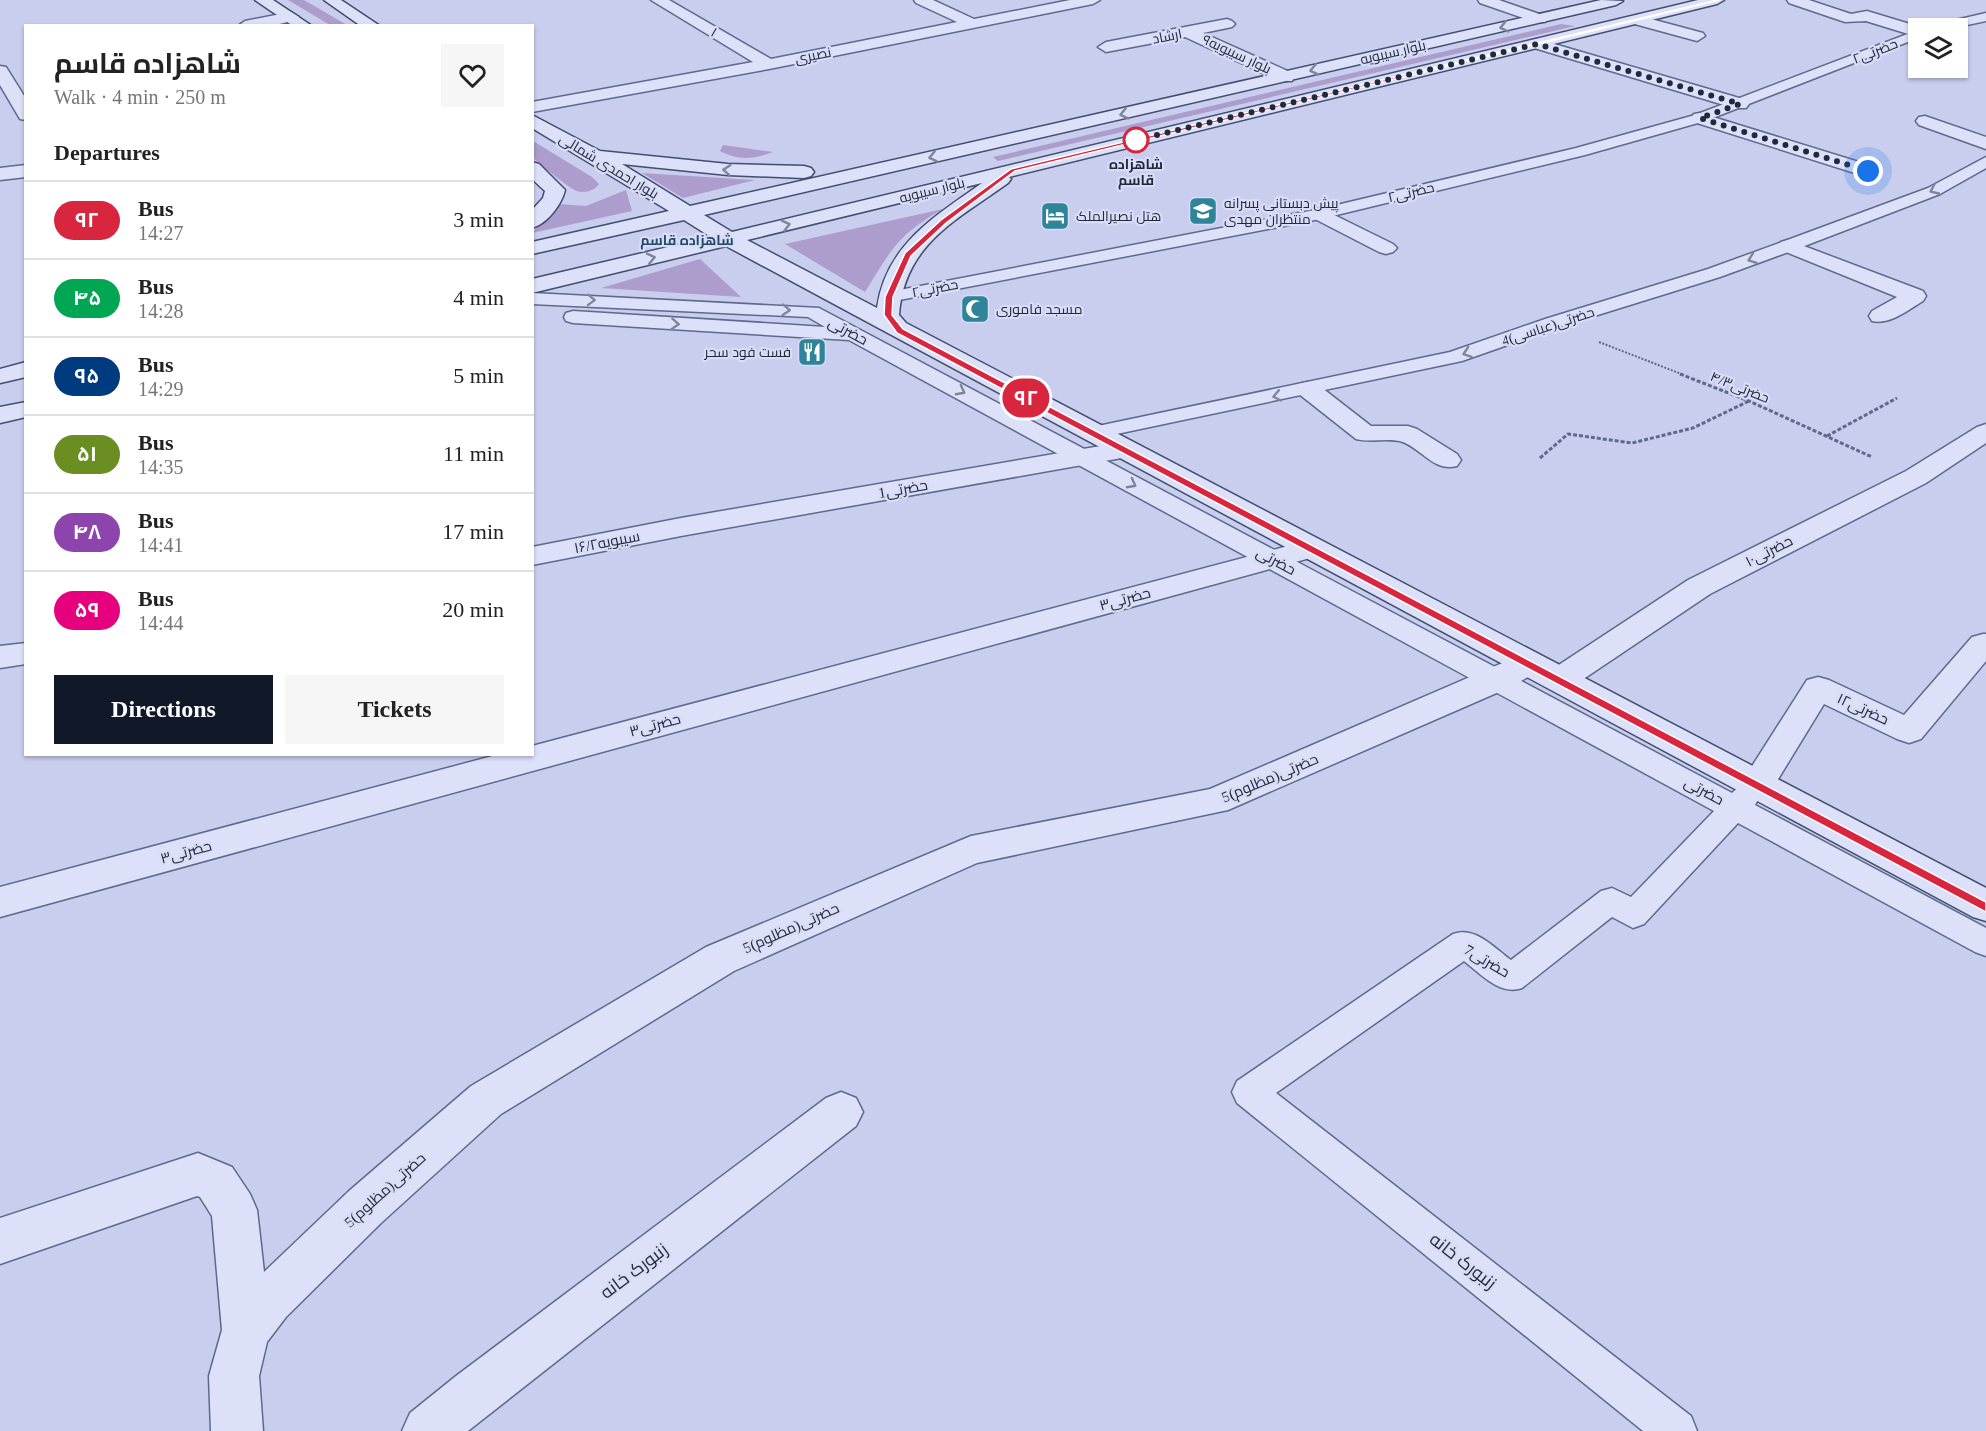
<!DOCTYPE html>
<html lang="en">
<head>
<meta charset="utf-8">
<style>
  :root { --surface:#fff; --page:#f6f6f6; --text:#222; --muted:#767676; --line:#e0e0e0; --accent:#111827 }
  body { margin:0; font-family:"Times New Roman",Cairo,serif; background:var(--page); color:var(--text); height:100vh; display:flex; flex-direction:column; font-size:22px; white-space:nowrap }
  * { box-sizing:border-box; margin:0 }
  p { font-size:20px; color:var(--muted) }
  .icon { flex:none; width:33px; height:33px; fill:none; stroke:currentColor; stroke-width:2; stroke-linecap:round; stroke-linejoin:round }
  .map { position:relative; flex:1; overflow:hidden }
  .side { position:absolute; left:24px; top:24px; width:510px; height:732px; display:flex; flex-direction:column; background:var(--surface); border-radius:0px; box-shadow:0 2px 4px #0004 }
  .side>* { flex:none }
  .badge { padding:0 12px; border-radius:20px; font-size:21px; line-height:39px }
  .buttons { position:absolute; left:1908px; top:18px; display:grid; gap:12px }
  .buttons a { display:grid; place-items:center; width:60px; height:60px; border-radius:0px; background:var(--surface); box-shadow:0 2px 4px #0004; font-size:30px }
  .you { position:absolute; width:30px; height:30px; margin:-15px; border:4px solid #fff; border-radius:50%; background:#1a73e8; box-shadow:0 0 0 9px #1a73e833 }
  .map>.badge { position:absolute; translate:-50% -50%; box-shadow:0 0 0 3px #fff }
  h2 { padding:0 30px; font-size:22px; line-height:54px }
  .round { display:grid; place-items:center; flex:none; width:63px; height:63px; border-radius:0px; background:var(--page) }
  .headline { display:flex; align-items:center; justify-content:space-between; height:102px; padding:0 30px }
  h1 { font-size:28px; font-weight:700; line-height:45px }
  .primary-button { display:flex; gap:12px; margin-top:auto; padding:12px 30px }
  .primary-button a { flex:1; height:69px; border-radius:0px; background:var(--accent); color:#fff; font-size:24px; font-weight:700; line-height:69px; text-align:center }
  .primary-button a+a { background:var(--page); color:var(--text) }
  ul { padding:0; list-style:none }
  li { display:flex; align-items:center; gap:18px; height:78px; padding:0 30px; border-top:2px solid var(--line) }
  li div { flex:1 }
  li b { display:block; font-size:22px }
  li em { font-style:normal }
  li .badge { min-width:66px; font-weight:700; text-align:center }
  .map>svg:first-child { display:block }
  .green { fill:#ac9dcd }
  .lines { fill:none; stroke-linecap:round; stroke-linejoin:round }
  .lane-casing { stroke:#5e6a8b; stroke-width:3 }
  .street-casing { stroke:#5e6a8b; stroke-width:3 }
  .secondary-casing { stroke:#414e6d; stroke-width:3 }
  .path-far1 { stroke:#5e6a8b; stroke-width:2; stroke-dasharray:2 1.5; stroke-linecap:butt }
  .path { stroke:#5e6a8b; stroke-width:3; stroke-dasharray:4 2; stroke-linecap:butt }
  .lane { fill:#dde0f9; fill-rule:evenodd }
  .street { fill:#dde0f9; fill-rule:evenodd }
  .secondary { fill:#dde0f9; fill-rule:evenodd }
  .oneway { stroke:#7f859a }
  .line { fill:#d7263d; stroke:#fff; stroke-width:1.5 }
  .walk { stroke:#212a3c; stroke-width:6; stroke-dasharray:0 10.8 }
  .stop-dot { fill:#fff; stroke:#d7263d; stroke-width:3 }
  .labels { text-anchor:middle; stroke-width:4.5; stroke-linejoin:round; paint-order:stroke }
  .far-street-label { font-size:14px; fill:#212a3c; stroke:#d9dcf6 }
  .far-stop-label { font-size:14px; font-weight:bold; fill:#212a3c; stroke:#d9dcf6 }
  .far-poi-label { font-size:14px; fill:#212a3c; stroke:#d9dcf6; text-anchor:start }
  .far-neighbourhood-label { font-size:14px; font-weight:bold; fill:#214b68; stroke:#d9dcf6 }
  .street-label { font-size:15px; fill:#212a3c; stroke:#d9dcf6 }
  .near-street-label { font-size:18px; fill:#212a3c; stroke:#d9dcf6 }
</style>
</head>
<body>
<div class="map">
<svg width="1986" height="1431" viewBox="0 0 1986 1431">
  <rect width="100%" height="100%" fill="#c9cdee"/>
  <g class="green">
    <path d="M288 0H304L347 25H330Z"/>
    <path d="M1561 24 1575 26 998 161 993 157Z"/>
    <path d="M533 141 592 177 599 184C595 190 585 194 577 191 568 188 542 165 533 158Z"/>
    <path d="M723 145 773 152C754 159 739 161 720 151Z"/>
    <path d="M642 173 754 180H755L683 198Z"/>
    <path d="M626 190 632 211 532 233 559 204 586 206Z"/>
    <path d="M943 209C898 234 891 250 865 292L785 244Z"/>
    <path d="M700 259 741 297 601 288Z"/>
  </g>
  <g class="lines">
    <g class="lane-casing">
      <g id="lane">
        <path d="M1986 13V21L1953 28H1933L1934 25Z"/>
        <path d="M1918 30V38L1705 121 1585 155 1320 219 889 302 883 301 880 297 883 293 889 292 1320 209 1576 148 1695 115Z"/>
        <path d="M1986 157V168L1940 194 1794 250 1720 277 1559 327 1462 361 1093 439 1086 437 1082 433 1086 429 1093 427 1450 352 1545 319 1708 269 1782 242 1928 188Z"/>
        <path d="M532 293 819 308 1732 793C1739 785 1746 785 1756 788L1760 796 1755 805 1986 928V956L1975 952 1738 823 1644 924 1633 928 1612 917 1522 988C1500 996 1481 974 1464 961L1276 1093 1691 1416 1697 1431H1643L1237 1103 1232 1092 1237 1081 1453 934C1475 926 1493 947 1511 960L1601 891 1612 888 1631 897 1714 811 849 340 573 323 566 321 564 317 566 313 573 311 825 327 808 317 532 304Z"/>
      </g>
    </g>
    <g class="street-casing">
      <g id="street">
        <path d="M651 0H669L771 59 957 22 916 3 914 0H933L974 19 1070 0H1100L1093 4 769 69 532 112V102L753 62Z"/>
        <path d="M1478 0H1499L1545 16 1548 19 1545 22H1535L1480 3Z"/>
        <path d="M1787 0H1809L1851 14 1867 11 1923 28H1918V37L1866 21 1845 22 1789 3Z"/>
        <path d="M291 12 299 17 296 20 271 26H238L245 21Z"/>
        <path d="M1636 15 1703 33 1705 36 1697 41 1631 23 1628 20Z"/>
        <path d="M1227 19 1232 21 1235 24 1232 27 1203 33 1292 73 1294 77 1292 81H1280L1185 37 1106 52 1098 47 1106 42Z"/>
        <path d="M1537 39 1746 100 1749 104 1746 108H1734L1531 47 1529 44 1531 41Z"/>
        <path d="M0 66 6 67 26 99V120L20 119 0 85Z"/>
        <path d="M1700 113 1875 167 1878 171 1875 175H1861L1694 122 1691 118 1694 114Z"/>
        <path d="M1925 116 1986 137V149L1919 125 1916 121 1919 117Z"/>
        <path d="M26 165V177L0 180V168Z"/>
        <path d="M1320 208 1393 244 1397 248 1393 252 1386 254 1379 252 1313 218 1310 214 1313 210Z"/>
        <path d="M1788 240 1923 291 1926 296 1923 301C1908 310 1890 325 1872 321L1869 316 1872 311 1897 297 1781 250 1777 246 1781 242Z"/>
        <path d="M1308 382 1317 384 1371 426H1408L1417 429 1457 454 1461 460 1457 466C1434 472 1423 450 1403 442 1389 437 1371 443 1356 439L1299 394 1296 389 1299 384Z"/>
        <path d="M1986 424V443L1926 483 1710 594 1570 688 1559 691 1548 688 1543 680 1548 672 1688 580 1906 471 1977 427Z"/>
        <path d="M1124 442 1133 444 1137 450 1133 456 681 536 532 565V547L681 518Z"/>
        <path d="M1311 540 1321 543 1325 549 1321 555 0 917V887L500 754H532V746Z"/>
        <path d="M1983 634H1986V661L1921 739 1909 743 1897 739 1824 704 1769 794 1757 798 1745 794 1740 785 1807 680 1818 677 1829 680 1904 715 1972 637Z"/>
        <path d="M26 643V664L0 668V646Z"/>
        <path d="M1528 652 1539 655 1544 663 1539 671 1508 688 1228 810 977 863 734 971 501 1114 381 1223 286 1317 267 1342 259 1376 263 1431H211L209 1376 222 1330 212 1216 200 1197 197 1196 0 1264V1218L198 1153 232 1167 250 1194 257 1210 264 1272 349 1191 471 1086 706 947 971 836 1210 789Z"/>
        <path d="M841 1092 856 1098 863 1112 856 1126 468 1431H402L410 1413 456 1376 826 1098Z"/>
      </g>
    </g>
    <g class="secondary-casing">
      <g id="secondary">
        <path d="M255 0H273L312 26H293Z"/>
        <path d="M324 0H341L380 26H361Z"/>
        <path d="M1601 0 1623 1 1616 5 704 215 732 232 1698 0H1724L1717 4 1009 177 1011 179 1008 183C957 220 904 244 899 315L906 323 1986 888V921L1973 917 726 246 532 293V279L711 237 684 220 532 254V242L669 211 532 128V115L600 151 728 164 804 166 811 168 814 172 811 176 804 178 728 175 622 164 690 206ZM982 183C934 217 886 245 877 308L747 240Z"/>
        <path d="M532 162 539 164 565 190C562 204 547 224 532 228V210L543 198 545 191 532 179Z"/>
        <path d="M26 362V377L0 383V369Z"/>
        <path d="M26 402V417L0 423V407Z"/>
      </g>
    </g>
    <path class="path-far1" d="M1599 342 1684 375"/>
    <g class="path">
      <path d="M1680 374 1749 401 1872 457"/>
      <path d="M1827 436 1897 398"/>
      <path d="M1540 458 1568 434 1632 443 1693 428 1749 401"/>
    </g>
    <use href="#lane" class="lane"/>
    <use href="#street" class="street"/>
    <use href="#secondary" class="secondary"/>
  </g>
  <defs><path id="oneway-chevron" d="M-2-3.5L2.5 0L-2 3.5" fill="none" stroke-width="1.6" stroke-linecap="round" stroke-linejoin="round" transform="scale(1.5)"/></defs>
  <g class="oneway">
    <use href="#oneway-chevron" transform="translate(1504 27) rotate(167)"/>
    <use href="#oneway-chevron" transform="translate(1314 70) rotate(167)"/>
    <use href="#oneway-chevron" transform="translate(1124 114) rotate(167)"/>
    <use href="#oneway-chevron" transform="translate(933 157) rotate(167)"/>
    <use href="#oneway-chevron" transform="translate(727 170) rotate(-175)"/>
    <use href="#oneway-chevron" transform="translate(1934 190) rotate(155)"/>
    <use href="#oneway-chevron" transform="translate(786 225) rotate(-14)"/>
    <use href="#oneway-chevron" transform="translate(651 258) rotate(-13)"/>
    <use href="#oneway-chevron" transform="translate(1752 259) rotate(160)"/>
    <use href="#oneway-chevron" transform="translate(591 300) rotate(2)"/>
    <use href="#oneway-chevron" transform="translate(786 310) rotate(3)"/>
    <use href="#oneway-chevron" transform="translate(675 324) rotate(4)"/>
    <use href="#oneway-chevron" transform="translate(1467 353) rotate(161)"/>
    <use href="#oneway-chevron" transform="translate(961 391) rotate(28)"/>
    <use href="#oneway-chevron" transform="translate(1277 396) rotate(168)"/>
    <use href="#oneway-chevron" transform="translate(1132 484) rotate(28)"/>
  </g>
  <path class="line" d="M1720 0 1015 171 946 223 911 256 893 297 892 315 903 329 1986 902V912L897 333 884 315 885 297 905 253 941 220 1011 169 1717 0Z"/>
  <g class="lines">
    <path class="walk" d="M1136 140 1537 44 1740 104 1700 118 1868 171"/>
  </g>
  <defs>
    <g id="school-square" transform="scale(1.5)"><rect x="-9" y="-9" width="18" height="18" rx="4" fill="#2e8599" stroke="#d9dcf6"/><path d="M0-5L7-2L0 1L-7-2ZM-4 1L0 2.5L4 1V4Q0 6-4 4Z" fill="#fff"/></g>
    <g id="hotel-square" transform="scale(1.5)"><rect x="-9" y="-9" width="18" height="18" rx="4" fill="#2e8599" stroke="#d9dcf6"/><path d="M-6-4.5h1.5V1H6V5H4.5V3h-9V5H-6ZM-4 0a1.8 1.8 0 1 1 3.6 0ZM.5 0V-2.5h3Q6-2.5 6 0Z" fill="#fff"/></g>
    <g id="mosque-square" transform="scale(1.5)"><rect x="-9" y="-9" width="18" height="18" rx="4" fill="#2e8599" stroke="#d9dcf6"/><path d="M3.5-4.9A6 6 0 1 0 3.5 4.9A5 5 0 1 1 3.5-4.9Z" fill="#fff"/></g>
    <g id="restaurant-square" transform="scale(1.5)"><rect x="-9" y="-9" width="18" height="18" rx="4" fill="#2e8599" stroke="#d9dcf6"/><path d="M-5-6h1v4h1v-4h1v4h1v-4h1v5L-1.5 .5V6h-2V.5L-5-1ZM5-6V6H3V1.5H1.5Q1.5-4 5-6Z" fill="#fff"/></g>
  </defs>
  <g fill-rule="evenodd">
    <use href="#school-square" x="1203" y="211"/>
    <use href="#hotel-square" x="1055" y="216"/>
    <use href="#mosque-square" x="975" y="309"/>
    <use href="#restaurant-square" x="812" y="352"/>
  </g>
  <circle class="stop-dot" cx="1136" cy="140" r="12"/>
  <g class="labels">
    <g class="far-street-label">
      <text transform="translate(714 32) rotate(30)" y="5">۱</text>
      <text transform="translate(1167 36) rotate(-11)" y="5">ارشاد</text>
      <text transform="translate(1875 51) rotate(-21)" y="5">حضرتی۲</text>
      <text transform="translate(1393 52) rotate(-13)" y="5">بلوار سیبویه</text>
      <text transform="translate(1237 54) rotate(25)" y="5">بلوار سیبویه۹</text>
      <text transform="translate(813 55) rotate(-11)" y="5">نصیری</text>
      <text transform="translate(609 166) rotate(31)" y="5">بلوار احمدی شمالی</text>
      <text transform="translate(932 190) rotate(-14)" y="5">بلوار سیبویه</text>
      <text transform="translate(1411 192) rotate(-13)" y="5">حضرتی۲</text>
      <text transform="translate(935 288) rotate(-11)" y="5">حضرتی۲</text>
      <text transform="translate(1548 326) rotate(-18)" y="5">4حضرتی(عباسی)</text>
      <text transform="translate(1740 387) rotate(22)" y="5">حضرتی۴/۳</text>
    </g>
    <g class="far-stop-label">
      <text x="1136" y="169">شاهزاده<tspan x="1136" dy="16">قاسم</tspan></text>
    </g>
    <g class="far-poi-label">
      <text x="1224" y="208">پیش دبستانی پسرانه<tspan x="1224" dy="16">منتظران مهدی</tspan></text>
      <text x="1076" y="221">هتل نصیرالملک</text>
      <text x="996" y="314">مسجد فاموری</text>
      <text x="791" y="357" text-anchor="end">فست فود سحر</text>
    </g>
    <g class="far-neighbourhood-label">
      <text x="687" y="245">شاهزاده قاسم</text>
    </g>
    <g class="street-label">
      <text transform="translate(848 331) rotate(28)" y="5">حضرتی</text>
      <text transform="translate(903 489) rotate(-10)" y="5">1حضرتی</text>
      <text transform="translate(607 542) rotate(-11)" y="5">سیبویه۱۶/۲</text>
      <text transform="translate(1769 551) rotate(-27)" y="5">حضرتی۱۰</text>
      <text transform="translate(1276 561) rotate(28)" y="5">حضرتی</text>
      <text transform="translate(1125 599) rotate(-15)" y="5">حضرتی۳</text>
      <text transform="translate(1863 709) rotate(25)" y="5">حضرتی۱۲</text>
      <text transform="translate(655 725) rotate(-15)" y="5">حضرتی۳</text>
      <text transform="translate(1270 778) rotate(-23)" y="5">5حضرتی(مظلوم)</text>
      <text transform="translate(1704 791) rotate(28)" y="5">حضرتی</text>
      <text transform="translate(186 852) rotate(-15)" y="5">حضرتی۳</text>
      <text transform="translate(791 928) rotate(-24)" y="5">5حضرتی(مظلوم)</text>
      <text transform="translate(1487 961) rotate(31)" y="5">7حضرتی</text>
      <text transform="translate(385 1190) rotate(-42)" y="5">5حضرتی(مظلوم)</text>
    </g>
    <g class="near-street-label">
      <text transform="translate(1463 1261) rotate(38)" y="6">زنبورک خانه</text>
      <text transform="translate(634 1271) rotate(-37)" y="6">زنبورک خانه</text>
    </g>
  </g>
</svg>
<div class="buttons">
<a><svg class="icon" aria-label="layers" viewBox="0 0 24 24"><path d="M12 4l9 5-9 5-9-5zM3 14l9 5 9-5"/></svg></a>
</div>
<div class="you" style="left:1868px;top:171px"></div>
<b class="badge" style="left:1026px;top:398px;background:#d7263d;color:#fff">۹۲</b>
<section class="side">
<div class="headline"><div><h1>شاهزاده قاسم</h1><p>Walk · 4 min · 250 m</p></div><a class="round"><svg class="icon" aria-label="heart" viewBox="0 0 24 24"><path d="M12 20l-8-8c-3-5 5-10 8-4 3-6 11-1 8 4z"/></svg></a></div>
<h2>Departures</h2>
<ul>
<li><span class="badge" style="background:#d7263d;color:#fff">۹۲</span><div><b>Bus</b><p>14:27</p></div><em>3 min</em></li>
<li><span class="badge" style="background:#00a651;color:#fff">۴۵</span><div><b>Bus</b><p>14:28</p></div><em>4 min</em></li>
<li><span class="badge" style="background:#003b80;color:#fff">۹۵</span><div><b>Bus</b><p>14:29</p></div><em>5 min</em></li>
<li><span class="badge" style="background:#6b8e23;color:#fff">۵۱</span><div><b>Bus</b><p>14:35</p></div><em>11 min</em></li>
<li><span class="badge" style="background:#8e44ad;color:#fff">۴۸</span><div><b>Bus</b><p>14:41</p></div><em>17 min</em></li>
<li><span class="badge" style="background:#e6007e;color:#fff">۵۹</span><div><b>Bus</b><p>14:44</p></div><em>20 min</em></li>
</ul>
<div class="primary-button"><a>Directions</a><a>Tickets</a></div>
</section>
</div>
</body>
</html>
